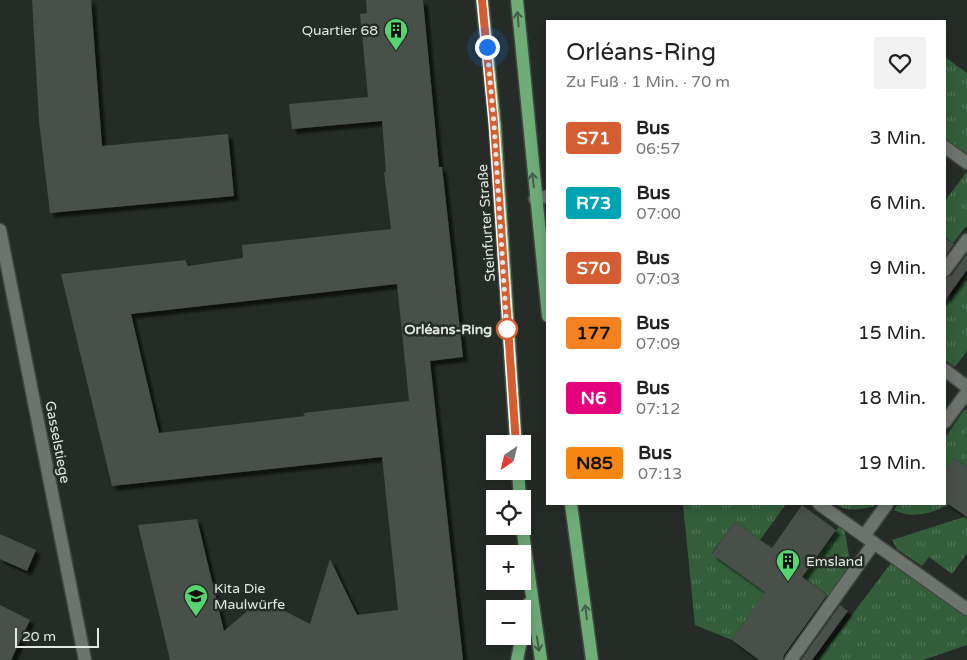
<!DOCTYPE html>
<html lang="de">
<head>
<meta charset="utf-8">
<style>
  :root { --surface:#fff; --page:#f2f2f2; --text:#222; --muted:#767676 }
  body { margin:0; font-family:"Varela Round",sans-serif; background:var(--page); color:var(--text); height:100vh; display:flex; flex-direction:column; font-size:19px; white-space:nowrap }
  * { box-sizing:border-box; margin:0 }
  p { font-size:16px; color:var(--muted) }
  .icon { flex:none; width:28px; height:28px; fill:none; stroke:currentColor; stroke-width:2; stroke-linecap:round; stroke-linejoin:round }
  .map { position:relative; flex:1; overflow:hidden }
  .drawer { position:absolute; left:546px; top:20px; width:400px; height:485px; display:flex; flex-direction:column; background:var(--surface); border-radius:0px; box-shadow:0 2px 12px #0003 }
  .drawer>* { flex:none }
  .badge { padding:0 10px; border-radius:4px; font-size:18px; line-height:32px }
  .needle { width:32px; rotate:215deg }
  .buttons { position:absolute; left:486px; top:435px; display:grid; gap:10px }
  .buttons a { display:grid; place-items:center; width:45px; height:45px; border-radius:0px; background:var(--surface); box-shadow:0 2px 12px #0003; font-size:25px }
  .scale { position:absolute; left:15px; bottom:12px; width:84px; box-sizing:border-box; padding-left:5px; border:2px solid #e3e7e3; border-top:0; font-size:14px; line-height:18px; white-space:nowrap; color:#e3e7e3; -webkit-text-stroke:4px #252b26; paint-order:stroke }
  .you { position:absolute; width:25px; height:25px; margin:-12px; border:4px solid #fff; border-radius:50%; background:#1a73e8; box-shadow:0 0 0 8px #1a73e833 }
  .map>.badge { position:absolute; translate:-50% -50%; box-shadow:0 0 0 2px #fff }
  .round { display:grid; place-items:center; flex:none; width:52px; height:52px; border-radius:0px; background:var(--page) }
  .head { display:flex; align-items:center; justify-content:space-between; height:85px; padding:0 20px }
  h1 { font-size:24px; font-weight:600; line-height:38px }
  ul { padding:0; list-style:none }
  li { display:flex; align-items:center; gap:15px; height:65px; padding:0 20px }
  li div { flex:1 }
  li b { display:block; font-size:19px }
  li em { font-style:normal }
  li .badge { min-width:55px; font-weight:700; text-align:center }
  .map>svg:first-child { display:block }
  .grass { fill:url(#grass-tufts) }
  .building { fill:#484f49; fill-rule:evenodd; filter:url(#shadow) }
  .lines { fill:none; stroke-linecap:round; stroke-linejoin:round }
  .minor-casing { stroke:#414742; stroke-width:15 }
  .major-casing { stroke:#414742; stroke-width:15 }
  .minor { stroke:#6d746e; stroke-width:12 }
  .major { stroke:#6eac78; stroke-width:12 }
  .oneway { stroke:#425f47 }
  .line-casing { stroke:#fff; stroke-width:11 }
  .line { stroke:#d45d32; stroke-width:8 }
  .walk { stroke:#e3e7e3; stroke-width:5; stroke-dasharray:0 9 }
  .stop-dot { fill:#fff; stroke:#d45d32; stroke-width:2.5 }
  .labels { text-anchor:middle; stroke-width:5; stroke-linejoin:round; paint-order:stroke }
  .poi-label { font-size:14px; fill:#e3e7e3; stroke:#252b26; text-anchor:start }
  .street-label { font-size:14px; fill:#e3e7e3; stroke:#252b26 }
  .stop-label { font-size:14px; font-weight:bold; fill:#e3e7e3; stroke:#252b26; text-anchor:end }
</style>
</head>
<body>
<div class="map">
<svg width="967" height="660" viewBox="0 0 967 660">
  <defs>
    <pattern id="grass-tufts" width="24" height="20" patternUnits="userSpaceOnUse" patternTransform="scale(1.25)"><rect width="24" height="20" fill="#335e39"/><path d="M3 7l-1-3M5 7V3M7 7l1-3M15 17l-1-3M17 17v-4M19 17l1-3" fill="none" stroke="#507556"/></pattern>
    <filter id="shadow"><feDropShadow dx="4.5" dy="4.5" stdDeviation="1" flood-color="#0009"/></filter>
  </defs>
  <rect width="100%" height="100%" fill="#252b26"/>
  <g class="grass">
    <path d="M945 57 967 73V155L945 139Z"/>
    <path d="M967 171V225L953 243 945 237V201Z"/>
    <path d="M967 276V351L955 367 945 360V308Z"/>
    <path d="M964 410H967V467L954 458 945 470V438Z"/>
    <path d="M945 501 949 504C933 514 910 519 894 510L898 504H945Z"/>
    <path d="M683 504H786L760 540 735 522 712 553 747 579 760 578 770 585 732 640 695 625Z"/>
    <path d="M835 504H874V506C860 510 847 512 835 504Z"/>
    <path d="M967 516V553L952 574 929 557 922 566 897 549 892 540Z"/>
    <path d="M841 524 844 527 851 566 829 596 802 577Z"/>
    <path d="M891 563 967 614V645L923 660H818Z"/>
  </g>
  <g class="building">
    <path d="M32 0H91L102 146 228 134 234 196 50 213 39 121Z"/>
    <path d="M366 0H423L439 167H442L444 184 463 357 430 361 463 660H170L138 525 197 519 224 631 251 608 262 603 271 604 310 624 330 559 357 615 398 610 382 457 112 486 61 274 185 260 188 266 243 258 242 245 391 229 384 172H386L382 121 292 129 289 104 368 97 360 14 367 13ZM397 284 409 401 303 413 305 416 159 433 131 314Z"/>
    <path d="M945 238 954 244 945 256Z"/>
    <path d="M967 254V270L945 300V278L952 275Z"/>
    <path d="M954 458 967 467V517L945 502V470Z"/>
    <path d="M802 505 836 530 802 577 827 595 784 655 783 660H759L732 640 765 592 712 554 735 522 772 548Z"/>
    <path d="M0 534 36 550 27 571 0 559Z"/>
    <path d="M0 605 30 620 11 660H0Z"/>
    <path d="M840 605 848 611 812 660H801Z"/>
  </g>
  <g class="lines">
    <g class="minor-casing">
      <g id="minor">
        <path d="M945 147 967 163"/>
        <path d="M535 199 548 196"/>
        <path d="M0 230 85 660"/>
        <path d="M945 270 967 240"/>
        <path d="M945 370 967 387"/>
        <path d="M945 422 967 392"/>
        <path d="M819 504 967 609"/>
        <path d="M864 536 887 504"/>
        <path d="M791 660 874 543"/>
      </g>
    </g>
    <g class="major-casing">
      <g id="major">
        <path d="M482 0 495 124 516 444"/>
        <path d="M517 0 548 316"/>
        <path d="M518 471 520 499"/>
        <path d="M571 504 592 660"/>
        <path d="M522 526 541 660"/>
        <path d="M522 633 529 603"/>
        <path d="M517 660 522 636"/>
      </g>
    </g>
    <use href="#minor" class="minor"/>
    <use href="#major" class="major"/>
  </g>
  <defs><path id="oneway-shaft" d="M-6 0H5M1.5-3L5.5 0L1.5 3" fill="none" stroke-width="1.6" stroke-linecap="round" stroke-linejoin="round" transform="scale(1.25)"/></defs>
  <g class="oneway">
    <use href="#oneway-shaft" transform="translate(518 19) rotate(-95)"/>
    <use href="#oneway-shaft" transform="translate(533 180) rotate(-96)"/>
    <use href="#oneway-shaft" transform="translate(586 612) rotate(-97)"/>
    <use href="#oneway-shaft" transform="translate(538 644) rotate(81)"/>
  </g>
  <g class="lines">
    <g class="line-casing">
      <path id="line" d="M482 0 494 124 516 444"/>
    </g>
    <use href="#line" class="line"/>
    <path class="walk" d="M487 47 494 124 507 332V329"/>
  </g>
  <defs>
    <g id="building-pin" transform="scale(1.25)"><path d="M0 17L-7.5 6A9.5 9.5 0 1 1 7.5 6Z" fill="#57d570" stroke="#252b26"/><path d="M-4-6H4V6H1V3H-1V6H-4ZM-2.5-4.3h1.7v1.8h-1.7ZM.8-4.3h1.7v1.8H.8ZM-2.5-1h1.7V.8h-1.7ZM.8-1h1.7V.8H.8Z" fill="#111"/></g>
    <g id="school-pin" transform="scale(1.25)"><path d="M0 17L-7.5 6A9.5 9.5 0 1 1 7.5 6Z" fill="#57d570" stroke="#252b26"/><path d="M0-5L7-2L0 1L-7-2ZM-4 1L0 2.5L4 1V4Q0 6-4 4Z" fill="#111"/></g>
  </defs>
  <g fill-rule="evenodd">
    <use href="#building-pin" x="396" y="30"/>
    <use href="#building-pin" x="788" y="561"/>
    <use href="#school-pin" x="196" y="596"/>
  </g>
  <circle class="stop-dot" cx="507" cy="329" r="10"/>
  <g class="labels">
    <g class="poi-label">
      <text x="378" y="35" text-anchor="end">Quartier 68</text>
      <text x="806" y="566">Emsland</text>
      <text x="214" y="593">Kita Die<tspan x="214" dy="16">Maulwürfe</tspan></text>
    </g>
    <g class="street-label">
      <text transform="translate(486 223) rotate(-94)" y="5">Steinfurter Straße</text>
      <text transform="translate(58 442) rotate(79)" y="5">Gasselstiege</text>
    </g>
    <g class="stop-label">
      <text x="492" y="334">Orléans-Ring</text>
    </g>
  </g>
</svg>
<div class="buttons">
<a><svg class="needle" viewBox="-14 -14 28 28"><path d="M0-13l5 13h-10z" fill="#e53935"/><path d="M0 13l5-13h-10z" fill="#767676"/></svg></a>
<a><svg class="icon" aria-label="locate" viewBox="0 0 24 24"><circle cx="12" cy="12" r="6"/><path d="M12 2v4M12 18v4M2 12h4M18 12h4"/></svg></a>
<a>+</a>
<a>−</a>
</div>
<div class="scale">20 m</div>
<div class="you" style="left:487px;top:47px"></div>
<section class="drawer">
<div class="head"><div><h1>Orléans-Ring</h1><p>Zu Fuß · 1 Min. · 70 m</p></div><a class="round"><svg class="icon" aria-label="heart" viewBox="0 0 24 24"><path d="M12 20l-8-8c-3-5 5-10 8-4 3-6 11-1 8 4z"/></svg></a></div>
<ul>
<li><span class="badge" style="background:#d45d32;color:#fff">S71</span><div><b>Bus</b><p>06:57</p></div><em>3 Min.</em></li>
<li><span class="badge" style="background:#00a3b4;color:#fff">R73</span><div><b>Bus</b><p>07:00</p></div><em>6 Min.</em></li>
<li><span class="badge" style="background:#d45d32;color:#fff">S70</span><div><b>Bus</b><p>07:03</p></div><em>9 Min.</em></li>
<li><span class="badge" style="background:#f58220;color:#111">177</span><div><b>Bus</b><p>07:09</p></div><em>15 Min.</em></li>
<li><span class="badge" style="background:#e6007e;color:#fff">N6</span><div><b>Bus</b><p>07:12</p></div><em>18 Min.</em></li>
<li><span class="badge" style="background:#f68712;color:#111">N85</span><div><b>Bus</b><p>07:13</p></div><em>19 Min.</em></li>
</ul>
</section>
</div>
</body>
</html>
